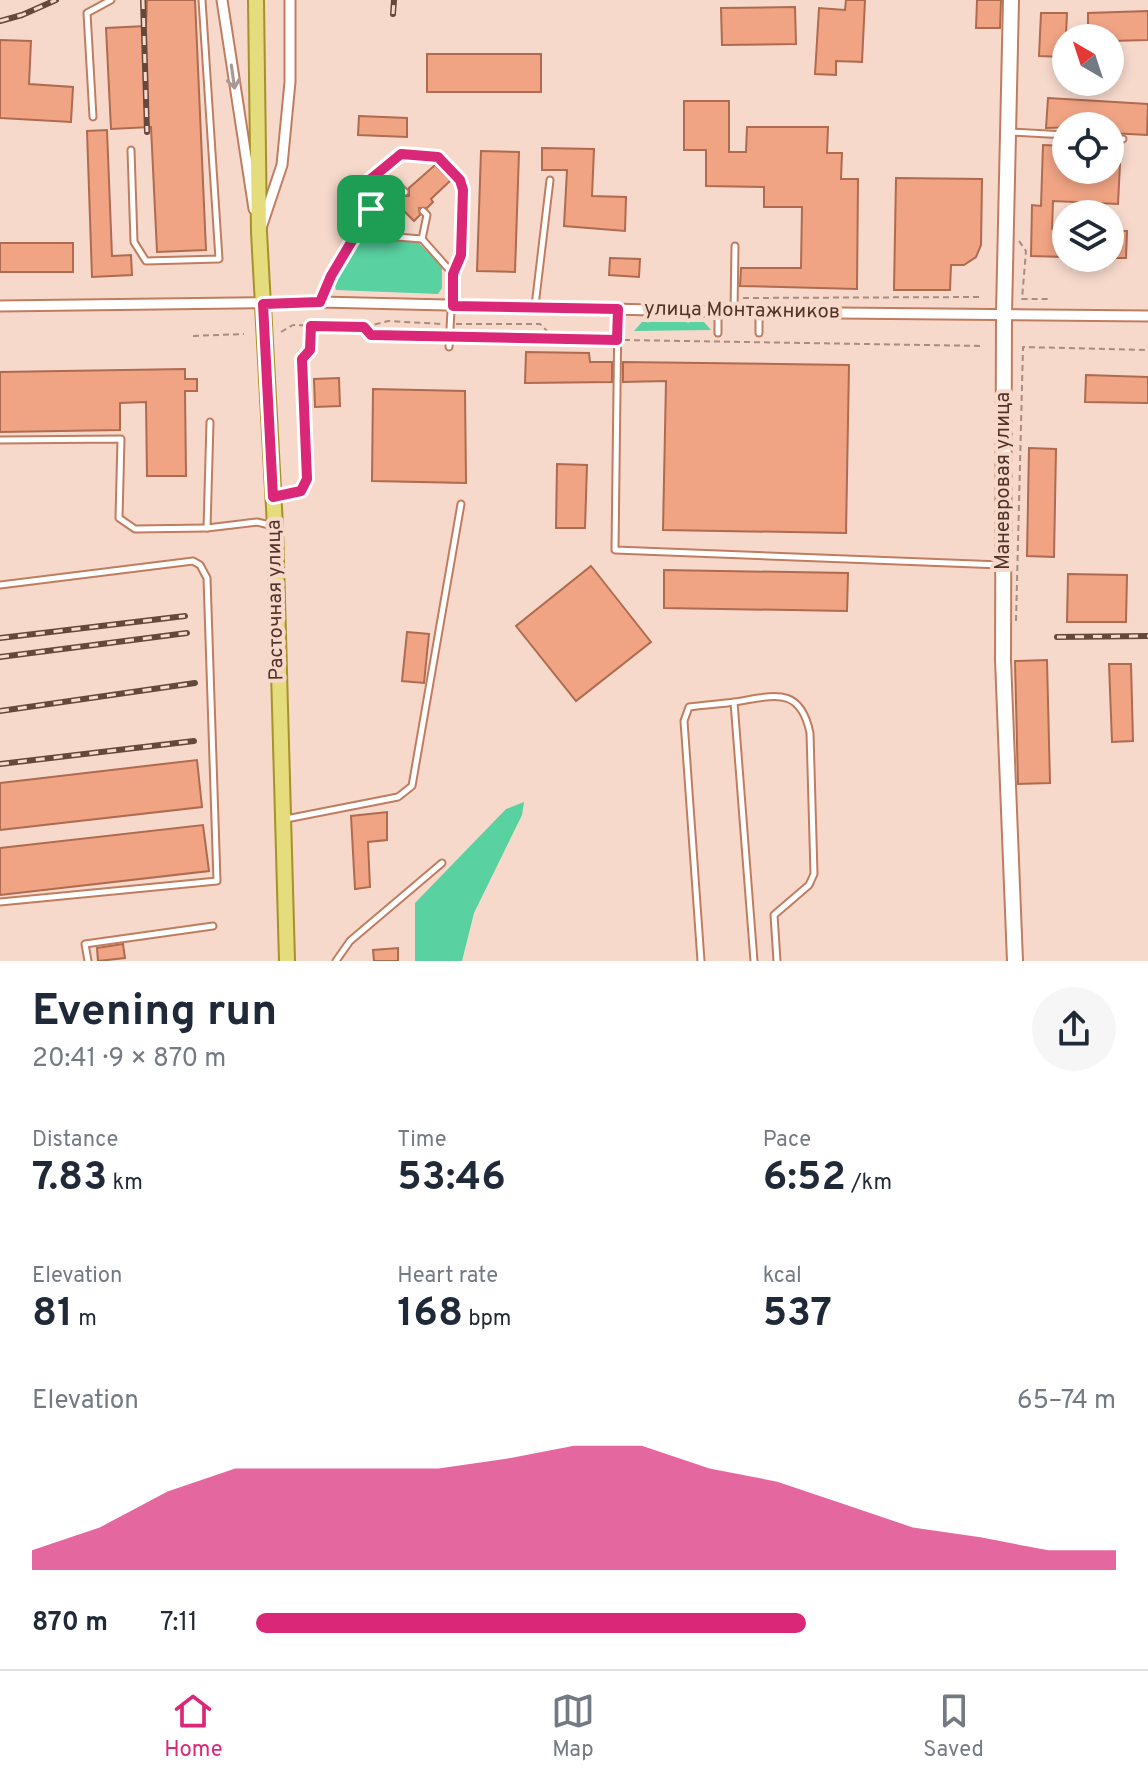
<!DOCTYPE html>
<html lang="en">
<head>
<meta charset="utf-8">
<style>
  :root { --surface:#fff; --page:#f6f6f7; --text:#1f2937; --muted:#747a83; --line:#e0e1e3; --accent:#db2777 }
  body { margin:0; font-family:Overpass,sans-serif; background:var(--page); color:var(--text); height:100vh; display:flex; flex-direction:column; font-size:30px; white-space:nowrap }
  * { box-sizing:border-box; margin:0 }
  p { font-size:26px; color:var(--muted) }
  .icon { flex:none; width:44px; height:44px; fill:none; stroke:currentColor; stroke-width:2; stroke-linecap:round; stroke-linejoin:round }
  .map { position:relative; height:961px; overflow:hidden }
  .details { display:flex; flex-direction:column; background:var(--surface); flex:1 }
  .details>* { flex:none }
  .needle { width:52px; rotate:321deg }
  .buttons { position:absolute; left:1052px; top:24px; display:grid; gap:16px }
  .buttons a { display:grid; place-items:center; width:72px; height:72px; border-radius:50%; background:var(--surface); box-shadow:0 4px 12px #0003; font-size:40px }
  .pin { position:absolute; display:grid; place-items:center; width:68px; height:68px; color:#fff; margin:-34px; border-radius:16px; box-shadow:0 4px 12px #0006 }
  .round { display:grid; place-items:center; flex:none; width:84px; height:84px; border-radius:42px; background:var(--page) }
  .head { display:flex; align-items:center; justify-content:space-between; height:136px; padding:0 32px }
  h1 { font-size:44px; font-weight:700; line-height:60px }
  .figures { display:grid; grid-template-columns:repeat(3,1fr); gap:12px; height:136px; padding:8px 32px }
  .figures div { display:grid; align-content:center }
  .figures b { font-size:40px; font-weight:700 }
  .figures small { font-size:22px; font-weight:400 }
  .figures p { font-size:22px }
  .chart { height:224px; padding:16px 32px }
  .chart p { display:flex; justify-content:space-between }
  .chart svg { width:100%; height:144px; margin-top:8px; fill:var(--accent); opacity:.7 }
  ul { padding:0 32px; list-style:none; font-size:26px }
  li { display:grid; grid-template-columns:128px 96px 1fr; align-items:center; height:60px }
  li i { height:20px; border-radius:10px; background:var(--accent) }
  .tabs { display:flex; justify-content:space-around; align-items:center; height:112px; border-top:2px solid var(--line); background:var(--surface); font-size:22px; color:var(--muted) }
  .tabs a { display:grid; justify-items:center; gap:4px }
  .tabs .active { color:var(--accent) }
  .map>svg:first-child { display:block }
  .green { fill:#59d1a0 }
  .building { fill:#f0a484; stroke:#ae6b4f; stroke-width:2 }
  .lines { fill:none; stroke-linecap:round; stroke-linejoin:round }
  .lane-casing { stroke:#c07c5f; stroke-width:9 }
  .street-casing { stroke:#c07c5f; stroke-width:13 }
  .secondary-casing { stroke:#c07c5f; stroke-width:18 }
  .primary-casing { stroke:#a69227; stroke-width:18 }
  .path { stroke:#a98c7f; stroke-width:2; stroke-dasharray:6 4; stroke-linecap:butt }
  .lane { stroke:#fff; stroke-width:5 }
  .street { stroke:#fff; stroke-width:9 }
  .secondary { stroke:#fff; stroke-width:14 }
  .primary { stroke:#e5dc7d; stroke-width:14 }
  .rail-casing { stroke:#65483b; stroke-width:6 }
  .rail { stroke:#f7d9cc; stroke-width:3; stroke-dasharray:9; stroke-linecap:butt }
  .oneway { stroke:#a89a93 }
  .route-casing { stroke:#fff; stroke-width:16 }
  .route { stroke:#db2777; stroke-width:10 }
  .labels { text-anchor:middle; dominant-baseline:central; stroke-width:8; stroke-linejoin:round; paint-order:stroke }
  .street-label { font-size:20px; fill:#513427; stroke:#f7d9cc }
</style>
</head>
<body>
<div class="map">
<svg width="1148" height="961" viewBox="0 0 1148 961">
  <rect width="100%" height="100%" fill="#f7d9cc"/>
  <g class="green">
    <path d="M 369,238 L 416,240 L 442,267 L 442,288 L 438,294 L 336,290 L 334,281 C 342,266 352,245 369,238 Z"/>
    <path d="M 642,322 L 704,322 L 711,330 L 634,331 Z"/>
    <path d="M 524,802 L 522,815 L 474,913 L 462,961 L 415,961 L 415,903 L 506,809 Z"/>
  </g>
  <g class="building">
    <path d="M 147,0 L 195,0 L 206,250 L 157,252 L 151,127 L 111,129 L 106,28 L 146,26 Z"/>
    <path d="M 846,0 L 865,0 L 862,62 L 836,61 L 836,75 L 815,74 L 819,8 L 845,10 Z"/>
    <path d="M 977,0 L 1001,0 L 1000,28 L 976,28 Z"/>
    <path d="M 795,7 L 796,44 L 722,45 L 721,8 Z"/>
    <path d="M 1148,11 L 1148,40 L 1110,41 L 1110,38 L 1088,38 L 1088,13 Z"/>
    <path d="M 1041,13 L 1067,13 L 1065,57 L 1039,56 Z"/>
    <path d="M 0,40 L 31,41 L 29,84 L 73,87 L 71,122 L 0,118 Z"/>
    <rect x="427" y="54" width="114" height="38"/>
    <path d="M 1048,98 L 1148,104 L 1147,135 L 1110,133 L 1110,126 L 1046,128 Z"/>
    <path d="M 684,101 L 729,101 L 729,152 L 746,152 L 747,127 L 828,127 L 827,153 L 842,153 L 841,179 L 858,179 L 857,289 L 740,286 L 741,268 L 801,268 L 802,207 L 764,207 L 764,187 L 706,186 L 706,150 L 684,150 Z"/>
    <path d="M 359,116 L 407,118 L 407,137 L 358,135 Z"/>
    <path d="M 107,130 L 112,256 L 131,255 L 132,275 L 92,277 L 87,131 Z"/>
    <path d="M 1110,144 L 1121,144 L 1118,204 L 1053,201 L 1052,229 L 1066,230 L 1066,257 L 1031,256 L 1032,205 L 1041,206 L 1043,145 L 1066,146 L 1066,170 L 1110,170 Z"/>
    <path d="M 542,148 L 594,149 L 592,196 L 626,197 L 625,231 L 564,226 L 567,170 L 542,170 Z"/>
    <path d="M 481,151 L 519,152 L 515,272 L 477,271 Z"/>
    <path d="M 435,165 L 451,180 L 431,199 L 433,202 L 427,208 L 419,208 L 420,215 L 414,221 L 395,202 L 401,196 L 409,196 L 409,188 Z"/>
    <path d="M 896,178 L 982,179 L 981,245 L 976,257 L 964,265 L 951,265 L 950,290 L 894,290 Z"/>
    <path d="M 1110,231 L 1127,231 L 1126,258 L 1110,258 Z"/>
    <rect x="0" y="243" width="73" height="29"/>
    <path d="M 610,258 L 640,259 L 639,277 L 609,275 Z"/>
    <path d="M 526,352 L 589,353 L 590,362 L 612,362 L 612,382 L 525,383 Z"/>
    <path d="M 623,362 L 849,365 L 846,533 L 663,530 L 666,381 L 623,382 Z"/>
    <path d="M 185,369 L 185,379 L 197,379 L 197,391 L 185,391 L 186,476 L 147,476 L 146,402 L 120,403 L 120,430 L 0,432 L 0,372 Z"/>
    <path d="M 1086,375 L 1148,377 L 1148,403 L 1085,402 Z"/>
    <path d="M 339,378 L 340,406 L 315,407 L 314,379 Z"/>
    <path d="M 373,389 L 465,391 L 466,483 L 372,481 Z"/>
    <path d="M 1029,448 L 1056,449 L 1054,557 L 1027,556 Z"/>
    <path d="M 557,464 L 587,465 L 585,528 L 556,528 Z"/>
    <path d="M 591,566 L 651,642 L 576,701 L 516,626 Z"/>
    <path d="M 664,570 L 848,573 L 847,611 L 664,608 Z"/>
    <path d="M 1068,574 L 1127,575 L 1126,622 L 1067,622 Z"/>
    <path d="M 407,632 L 429,634 L 424,683 L 402,681 Z"/>
    <path d="M 1047,660 L 1050,783 L 1018,784 L 1015,661 Z"/>
    <path d="M 1109,664 L 1131,664 L 1133,741 L 1112,742 Z"/>
    <path d="M 197,760 L 202,807 L 0,830 L 0,783 Z"/>
    <path d="M 387,812 L 387,840 L 368,842 L 370,887 L 355,889 L 351,816 Z"/>
    <path d="M 203,825 L 209,871 L 0,895 L 0,848 Z"/>
    <path d="M 123,944 L 125,958 L 98,961 L 97,948 Z"/>
    <path d="M 398,948 L 398,961 L 374,961 L 373,950 Z"/>
  </g>
  <g class="lines">
    <defs>
      <g id="lane">
        <path d="M 93,117 L 87,13 L 111,0"/>
        <path d="M 1011,132 L 1066,135"/>
        <path d="M 1110,138 L 1123,139"/>
        <path d="M 131,150 L 134,242 L 146,261 L 219,259 L 202,0"/>
        <path d="M 371,209 L 367,182 L 401,154 L 438,157 L 460,180 L 463,190 L 461,255 L 453,274"/>
        <path d="M 423,211 L 427,215 L 422,239 L 453,274 L 449,347"/>
        <path d="M 358,234 L 422,239"/>
        <path d="M 320,301 L 331,276 L 371,209 L 397,185 L 405,192"/>
        <path d="M 535,306 L 550,180"/>
        <path d="M 618,310 L 615,550 L 1001,565"/>
        <path d="M 734,311 L 735,246"/>
        <path d="M 718,313 L 718,333"/>
        <path d="M 759,313 L 759,333"/>
        <path d="M 210,422 L 207,528 L 257,522 L 274,526"/>
        <path d="M 0,440 L 121,439 L 119,518 L 135,529 L 207,528"/>
        <path d="M 274,497 L 301,491 L 307,479 L 302,359 L 310,350"/>
        <path d="M 0,585 L 193,561 L 200,565 L 207,578 L 217,881 L 0,902"/>
        <path d="M 734,702 L 754,961"/>
        <path d="M 286,819 L 398,797 L 412,786 L 461,504"/>
        <path d="M 88,961 L 85,944 L 213,926"/>
        <path d="M 336,961 L 350,941 L 442,863"/>
        <path d="M 701,961 L 684,721 L 689,707 C 704,705 720,704 735,702 C 773,696 800,685 810,733 L 814,874 L 809,885 L 774,915 L 777,961"/>
      </g>
      <g id="street">
        <path d="M 222,0 L 254,209"/>
        <path d="M 262,225 L 282,165 L 290,82 L 290,0"/>
        <path d="M 0,306 L 320,302 L 734,312 L 1148,316"/>
      </g>
      <path id="secondary" d="M 1011,0 L 1004,313 L 1003,660 L 1015,961"/>
      <path id="primary" d="M 256,0 L 259,232 L 275,526 L 287,961"/>
    </defs>
    <use href="#lane" class="lane-casing"/>
    <use href="#street" class="street-casing"/>
    <use href="#secondary" class="secondary-casing"/>
    <use href="#primary" class="primary-casing"/>
    <g class="path">
      <path d="M 1019,241 L 1026,251 L 1022,299 L 1051,299"/>
      <path d="M 743,298 L 981,297"/>
      <path d="M 456,324 L 540,324 L 547,331 L 548,339"/>
      <path d="M 365,327 L 388,321 L 442,324"/>
      <path d="M 281,332 L 293,325 L 340,326 L 345,328 L 364,327 L 371,335 L 441,338"/>
      <path d="M 193,336 L 244,334"/>
      <path d="M 456,339 L 609,340"/>
      <path d="M 624,340 L 983,346"/>
      <path d="M 310,341 L 311,327"/>
      <path d="M 1016,621 L 1023,347 L 1148,350"/>
    </g>
    <use href="#lane" class="lane"/>
    <use href="#street" class="street"/>
    <use href="#secondary" class="secondary"/>
    <use href="#primary" class="primary"/>
    <defs>
      <g id="rail">
        <path d="M 143,0 L 147,132"/>
        <path d="M 393,14 L 394,0"/>
        <path d="M 0,21 L 22,15 L 56,0"/>
        <path d="M 1057,637 L 1148,636"/>
        <path d="M 0,638 L 185,616"/>
        <path d="M 0,657 L 187,633"/>
        <path d="M 0,711 L 195,683"/>
        <path d="M 0,764 L 194,741"/>
      </g>
    </defs>
    <use href="#rail" class="rail-casing"/>
    <use href="#rail" class="rail"/>
  </g>
  <defs><path id="oneway-shaft" d="M-6 0H5M1.5-3L5.5 0L1.5 3" fill="none" stroke-width="1.6" stroke-linecap="round" stroke-linejoin="round" transform="scale(2)"/></defs>
  <use class="oneway" href="#oneway-shaft" transform="translate(233 77) rotate(82)"/>
  <g class="lines">
    <defs>
      <path id="route" d="M 401,154 L 438,157 L 460,180 L 463,190 L 461,255 L 453,274 L 453,306 L 618,309 L 617,340 L 371,335 L 364,327 L 311,326 L 310,350 L 302,359 L 307,479 L 301,491 L 273,497 L 263,304 L 320,302 L 331,276 L 371,209 L 367,182 Z"/>
    </defs>
    <use href="#route" class="route-casing"/>
    <use href="#route" class="route"/>
  </g>
  <g class="labels">
    <g class="street-label">
      <text transform="translate(742 311) rotate(1)">улица Монтажников</text>
      <text transform="translate(1004 481) rotate(-90)">Маневровая улица</text>
      <text transform="translate(276 600) rotate(-91)">Расточная улица</text>
    </g>
  </g>
</svg>
<div class="buttons">
<a><svg class="needle" viewBox="-14 -14 28 28"><path d="M0-13l5 13h-10z" fill="#e53935"/><path d="M0 13l5-13h-10z" fill="#747a83"/></svg></a>
<a><svg class="icon" aria-label="locate" viewBox="0 0 24 24"><circle cx="12" cy="12" r="6"/><path d="M12 2v4M12 18v4M2 12h4M18 12h4"/></svg></a>
<a><svg class="icon" aria-label="layers" viewBox="0 0 24 24"><path d="M12 4l9 5-9 5-9-5zM3 14l9 5 9-5"/></svg></a>
</div>
<div class="pin" style="left:371px;top:209px;background:#1e9e55"><svg class="icon" aria-label="arrive" viewBox="0 0 24 24"><path d="M6 21V4h12l-3 4 3 4H6"/></svg></div>
</div>
<section class="details">
<div class="head"><div><h1>Evening run</h1><p>20:41 · 9 × 870 m</p></div><a class="round"><svg class="icon" aria-label="share" viewBox="0 0 24 24"><path d="M12 15V3M7 8l5-5 5 5M5 13v7h14v-7"/></svg></a></div>
<div class="figures">
<div><p>Distance</p><b>7.83<small> km</small></b></div>
<div><p>Time</p><b>53:46</b></div>
<div><p>Pace</p><b>6:52<small> /km</small></b></div>
</div>
<div class="figures">
<div><p>Elevation</p><b>81<small> m</small></b></div>
<div><p>Heart rate</p><b>168<small> bpm</small></b></div>
<div><p>kcal</p><b>537</b></div>
</div>
<div class="chart"><p><span>Elevation</span>65–74 m</p>
<svg viewBox="0 0 160 44" preserveAspectRatio="none"><path d="M0 44V38L10 31L20 20L30 13L40 13L50 13L60 13L70 10L80 6L90 6L100 13L110 17L120 24L130 31L140 34L150 38L160 38V44z"/></svg>
</div>
<ul>
<li><b>870 m</b>7:11<i style="width:64%"></i></li>
</ul>
</section>
<nav class="tabs">
<a class="active"><svg class="icon" aria-label="home" viewBox="0 0 24 24"><path d="M3 11l9-7 9 7M6 9v11h12V9"/></svg>Home</a>
<a><svg class="icon" aria-label="map" viewBox="0 0 24 24"><path d="M3 6l6-2 6 2 6-2v14l-6 2-6-2-6 2zM9 4v14M15 6v14"/></svg>Map</a>
<a><svg class="icon" aria-label="saved" viewBox="0 0 24 24"><path d="M7 4h10v16l-5-4-5 4z"/></svg>Saved</a>
</nav>
</body>
</html>
